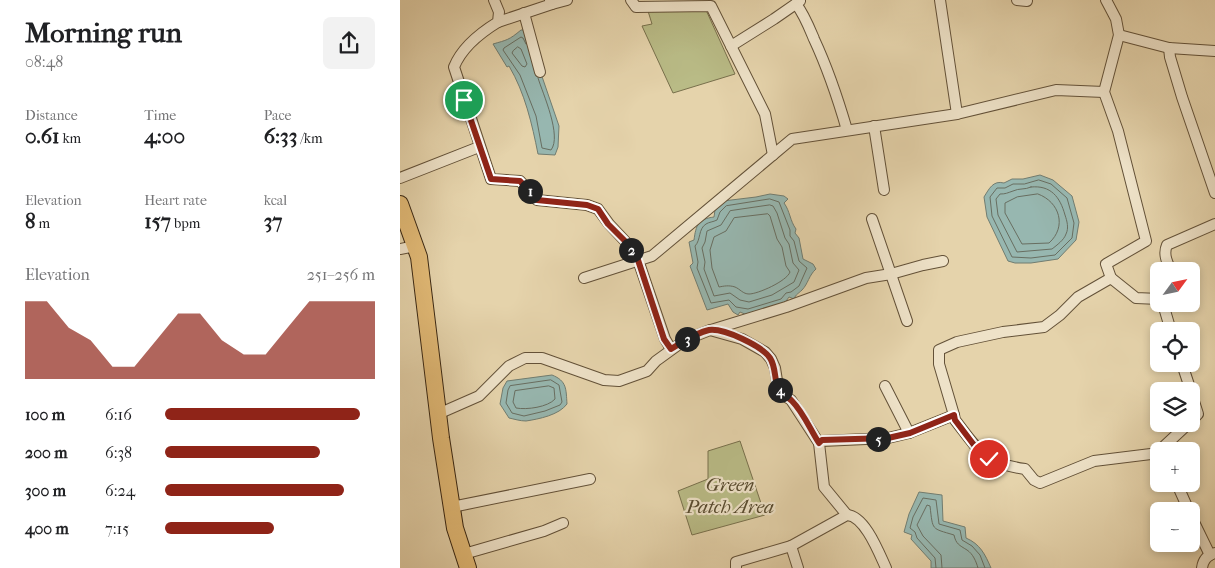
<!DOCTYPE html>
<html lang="en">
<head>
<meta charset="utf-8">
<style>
  :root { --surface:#fff; --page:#f2f2f2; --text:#202124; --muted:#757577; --accent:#8f2418 }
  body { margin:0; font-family:"IM FELL French Canon",serif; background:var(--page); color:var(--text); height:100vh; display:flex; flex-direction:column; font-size:19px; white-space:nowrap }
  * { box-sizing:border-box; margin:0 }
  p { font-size:16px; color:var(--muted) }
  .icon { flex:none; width:28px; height:28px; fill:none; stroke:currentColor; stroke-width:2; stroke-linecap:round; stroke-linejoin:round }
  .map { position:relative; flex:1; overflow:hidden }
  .drawer { display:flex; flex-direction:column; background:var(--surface); width:400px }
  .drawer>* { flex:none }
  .needle { width:32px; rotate:57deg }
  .tools { position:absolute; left:750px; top:262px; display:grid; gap:10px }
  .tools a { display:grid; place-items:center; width:50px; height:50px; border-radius:8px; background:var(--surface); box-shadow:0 2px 8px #0003; font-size:25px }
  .pin { position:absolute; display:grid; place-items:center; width:42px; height:42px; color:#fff; margin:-21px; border:2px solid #fff; border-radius:50%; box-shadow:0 1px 5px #0007 }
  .km { position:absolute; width:25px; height:25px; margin:-12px; border-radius:50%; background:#222; color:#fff; font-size:14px; line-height:25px; text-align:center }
  .round { display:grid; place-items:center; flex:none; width:52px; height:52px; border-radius:8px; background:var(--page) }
  .overview { display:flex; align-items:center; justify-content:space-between; height:85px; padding:0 25px }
  h1 { font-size:28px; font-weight:700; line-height:38px }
  .stats { display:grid; grid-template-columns:repeat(3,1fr); gap:8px; height:85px; padding:5px 25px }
  .stats div { display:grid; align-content:center }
  .stats b { font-size:21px; font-weight:700 }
  .stats small { font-size:14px; font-weight:400 }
  .stats p { font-size:14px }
  .chart { height:140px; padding:10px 25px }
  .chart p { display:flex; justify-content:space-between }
  .chart svg { width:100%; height:90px; margin-top:5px; fill:var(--accent); opacity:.7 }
  ul { padding:0 25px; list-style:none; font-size:16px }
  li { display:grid; grid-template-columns:80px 60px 1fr; align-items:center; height:38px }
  li i { height:12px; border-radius:6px; background:var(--accent) }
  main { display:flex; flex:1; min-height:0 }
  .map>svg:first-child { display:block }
  .park { fill:#b9bb86; stroke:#78704c }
  .water { fill:#97b7b0; stroke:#717d71 }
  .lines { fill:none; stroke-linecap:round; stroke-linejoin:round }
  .shore { stroke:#686e61; stroke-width:1 }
  .street-casing { stroke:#635138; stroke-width:12 }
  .primary-casing { stroke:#382612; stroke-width:18 }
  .street { stroke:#eee2c8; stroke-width:10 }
  .primary { stroke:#e2ba76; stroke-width:16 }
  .route-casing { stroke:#fff; stroke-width:10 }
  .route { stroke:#8f2418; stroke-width:6 }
  .labels { text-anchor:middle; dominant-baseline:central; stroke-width:4.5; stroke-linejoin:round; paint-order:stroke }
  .park-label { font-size:19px; font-style:italic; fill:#584b2f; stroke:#eee2c8 }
</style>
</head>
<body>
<main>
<section class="drawer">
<div class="overview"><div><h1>Morning run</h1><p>08:48</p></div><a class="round"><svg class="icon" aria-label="share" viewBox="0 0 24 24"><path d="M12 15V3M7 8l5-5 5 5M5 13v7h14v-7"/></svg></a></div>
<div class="stats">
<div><p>Distance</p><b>0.61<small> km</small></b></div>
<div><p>Time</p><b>4:00</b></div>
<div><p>Pace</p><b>6:33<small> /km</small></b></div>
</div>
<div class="stats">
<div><p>Elevation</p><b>8<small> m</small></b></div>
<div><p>Heart rate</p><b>157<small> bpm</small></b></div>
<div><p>kcal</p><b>37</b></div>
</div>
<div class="chart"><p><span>Elevation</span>251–256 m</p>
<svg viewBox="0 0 160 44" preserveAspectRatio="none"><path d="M0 44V6L10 6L20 19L30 25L40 38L50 38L60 25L70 12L80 12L90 25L100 32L110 32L120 19L130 6L140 6L150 6L160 6V44z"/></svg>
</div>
<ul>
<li><b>100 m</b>6:16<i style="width:93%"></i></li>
<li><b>200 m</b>6:38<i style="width:74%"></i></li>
<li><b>300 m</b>6:24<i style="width:85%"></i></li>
<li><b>400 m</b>7:15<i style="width:52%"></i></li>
</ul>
</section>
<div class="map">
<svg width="815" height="568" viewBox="0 0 815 568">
  <rect width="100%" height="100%" fill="#e5d3ab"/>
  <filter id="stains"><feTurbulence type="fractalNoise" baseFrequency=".004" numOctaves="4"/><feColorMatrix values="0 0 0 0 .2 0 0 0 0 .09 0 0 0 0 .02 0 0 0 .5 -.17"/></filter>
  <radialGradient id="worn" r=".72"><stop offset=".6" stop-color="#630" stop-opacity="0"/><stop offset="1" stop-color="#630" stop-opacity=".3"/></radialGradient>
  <g class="park">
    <path d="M 306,10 L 335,74 L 273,93 L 242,26 L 252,24 L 248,11 Z"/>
    <path d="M 340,441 L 365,515 L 292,535 L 278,491 L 308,479 L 308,451 Z"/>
  </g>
  <g class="water">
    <path d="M 121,30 L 126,30 L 159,126 L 158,147 L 155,155 L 138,154 C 132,124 125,93 109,66 L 107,67 L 93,44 C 107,40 109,40 121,30 Z"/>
    <path d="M 640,175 L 653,180 L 672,196 L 679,222 L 676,240 L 658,259 L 631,263 L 615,263 L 608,261 L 587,217 L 584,197 C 589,189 593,180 604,183 L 612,179 L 623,179 Z"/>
    <path d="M 370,194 L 384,196 L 388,199 L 384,203 C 390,211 390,221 396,229 L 395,233 L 399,238 L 403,259 L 413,264 L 416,269 C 409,275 408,284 402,290 C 398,294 396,294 394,299 L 389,297 L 384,304 L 347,315 L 340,312 L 338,315 L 333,312 L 328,304 L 307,310 L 290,266 L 293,263 L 289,242 L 294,240 C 296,225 298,219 314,217 L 315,210 L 323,201 L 356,197 Z"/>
    <path d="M 152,375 C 167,381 166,389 167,404 C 159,415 139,419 126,421 C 120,421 114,419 109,418 L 100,404 L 103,388 L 107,381 Z"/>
    <path d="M 519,492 L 542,495 L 543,521 L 565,527 L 566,538 C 580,544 585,554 591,568 L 531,568 L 531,561 L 511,539 L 512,535 L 504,532 L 509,514 Z"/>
  </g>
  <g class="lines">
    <g class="shore">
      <path d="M 126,44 L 123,38 L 121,37 L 104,48 L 103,50 L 120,75 L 136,116 L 142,148 L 151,150 C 162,136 143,94 138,78"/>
      <path d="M 118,47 L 121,49 L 127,64 L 125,67 L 122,66 L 112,53 L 113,51 Z"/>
      <path d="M 639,180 L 651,184 L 667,198 L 674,223 L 672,238 L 655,255 L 631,258 L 612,257 L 592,216 L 590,197 L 597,188 L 605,188 L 613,184 L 624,184 Z"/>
      <path d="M 631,187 C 651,185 660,197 665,215 C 667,221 669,228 666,234 C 664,240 657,245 652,249 L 617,252 L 598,215 L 596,199 L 600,194 C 606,194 607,193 613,191 C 619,188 625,190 631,187 Z"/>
      <path d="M 638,194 C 660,202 667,227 649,243 L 622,244 L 605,213 L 605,203 L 617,197 Z"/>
      <path d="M 370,199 L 379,202 L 390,230 L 390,236 L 394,241 L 399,261 L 407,268 L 399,286 L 391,292 L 386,293 L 381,299 L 348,309 L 336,307 L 329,300 L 311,303 L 297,268 L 298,262 L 295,246 C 301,240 298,229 306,224 C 309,222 313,222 317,220 L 320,212 L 326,206 Z"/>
      <path d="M 370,205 L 373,206 L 377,213 L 385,238 L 389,244 L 393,263 L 399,270 L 394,282 L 372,295 L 349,302 L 340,300 L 330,293 L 314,296 L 304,269 L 305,262 L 302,248 L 305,242 L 307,231 L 321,225 L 330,211 Z"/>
      <path d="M 368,214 L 370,216 L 377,239 L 382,247 L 386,266 L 390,272 C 387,281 358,294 349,294 C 343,294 340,289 335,287 C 329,285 324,286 319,287 L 312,268 L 310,250 L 314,237 L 326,231 L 334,218 Z"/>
      <path d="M 151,380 L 159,385 L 162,402 L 160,405 L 145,411 L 124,416 L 112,413 L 106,403 L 108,390 L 110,386 Z"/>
      <path d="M 149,386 L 154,388 L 155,399 C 148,407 127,410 116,408 L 113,402 L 115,391 Z"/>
      <path d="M 536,568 L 535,558 L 517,538 L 515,532 L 510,528 L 513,517 L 523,498 L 536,500 L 539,524 L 560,530 L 562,540 L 572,546 L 580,555 L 585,568"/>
      <path d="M 542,568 L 541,555 L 523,536 L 517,525 L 527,505 L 530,506 C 533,531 531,528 554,535 C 556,544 559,545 567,550 C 573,554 576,561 578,568"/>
    </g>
    <defs>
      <g id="street">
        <path d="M 94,0 L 99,12 L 98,22 C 80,33 62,47 54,67 L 91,179 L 120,181 L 137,200 L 187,205 L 198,209 L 209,224 L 225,241 L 238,260 L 265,339 L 271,349"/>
        <path d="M 150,0 L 152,4 L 167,0"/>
        <path d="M 231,0 L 236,7 L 311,6 L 365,114 L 373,155"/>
        <path d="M 540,0 L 557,114"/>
        <path d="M 617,0 L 627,1"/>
        <path d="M 706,0 L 716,19 L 719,35 L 704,92 L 718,131 L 746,241 L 706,264 L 711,278"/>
        <path d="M 396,4 C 404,14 409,27 414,39 C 428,69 438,99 447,130"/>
        <path d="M 124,13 L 140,72"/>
        <path d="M 98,22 L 152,4"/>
        <path d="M 719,35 L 769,48 L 815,51"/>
        <path d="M 331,46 L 374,19 L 400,1"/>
        <path d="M 769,48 L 770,57 L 782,97 L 815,193"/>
        <path d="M 474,126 L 484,190"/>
        <path d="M 0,178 L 79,147"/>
        <path d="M 472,219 L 507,321"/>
        <path d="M 0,249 L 15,246"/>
        <path d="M 771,271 C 767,262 763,254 767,245 L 815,224"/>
        <path d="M 184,278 L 252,256 L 392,139 L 557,114 L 656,90 L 704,92"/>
        <path d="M 763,304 L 771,331"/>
        <path d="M 311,330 L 386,307 L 466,278 L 491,274 L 523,265 L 543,261"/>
        <path d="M 782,364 L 791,391"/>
        <path d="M 485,386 L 509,433"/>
        <path d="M 791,392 L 798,414 L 791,421"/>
        <path d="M 38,414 L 79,396 L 109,366 L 125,358 L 142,358 L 204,380 L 219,381 L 247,371 L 256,361 L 285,340 L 310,330 L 342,339 L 365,352 L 371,359 L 375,368 L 378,387 L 383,395 L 391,400 L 419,443 L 422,441 L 488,438 L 509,433 L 554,415 L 555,420 C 579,451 583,463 625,469 L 634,480 L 640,483 L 694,461 L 759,453"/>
        <path d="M 554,415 L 539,364 L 539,350 L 557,342 L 603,332 L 644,327 L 660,315 L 678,297 L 711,278 L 736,298 L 759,299"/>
        <path d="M 419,443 L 424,487 L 447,515"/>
        <path d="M 759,451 L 788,424"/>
        <path d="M 777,484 L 789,511"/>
        <path d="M 52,507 L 190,479"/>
        <path d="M 791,516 L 810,555"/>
        <path d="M 391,546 L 398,568"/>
        <path d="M 64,554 L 144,531 L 163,523"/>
        <path d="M 336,568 L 336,562 L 391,546 L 447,515 C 465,516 479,553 486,568"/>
        <path d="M 802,568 C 803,560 807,555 815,553"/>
      </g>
      <path id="primary" d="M 0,204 L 19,257 L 41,438 L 55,528 L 68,568"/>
    </defs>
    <use href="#street" class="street-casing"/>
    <use href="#primary" class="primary-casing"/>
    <use href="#street" class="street"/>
    <use href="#primary" class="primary"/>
  </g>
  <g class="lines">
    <defs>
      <path id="route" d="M 64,100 L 91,179 L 120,181 L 137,200 L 187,205 L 198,209 L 208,224 L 225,241 L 238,260 L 264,339 L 271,349 C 283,342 295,333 309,330 C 324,328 362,346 370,358 C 376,367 374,378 378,388 C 381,394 387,396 392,401 C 403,412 410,429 419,443 L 422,440 L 488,438 L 510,433 L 554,415 L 555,420 L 577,449 L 589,459"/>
    </defs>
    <use href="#route" class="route-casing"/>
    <use href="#route" class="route"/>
  </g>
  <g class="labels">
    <g class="park-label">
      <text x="330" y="485">Green<tspan x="330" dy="22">Patch Area</tspan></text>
    </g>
  </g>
  <rect width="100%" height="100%" filter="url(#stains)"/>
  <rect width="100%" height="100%" fill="url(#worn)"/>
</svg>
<div class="tools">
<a><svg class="needle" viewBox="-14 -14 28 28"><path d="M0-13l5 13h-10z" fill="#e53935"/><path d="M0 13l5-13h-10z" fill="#757577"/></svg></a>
<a><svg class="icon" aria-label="locate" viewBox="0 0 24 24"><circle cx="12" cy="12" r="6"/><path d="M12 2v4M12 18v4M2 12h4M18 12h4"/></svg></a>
<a><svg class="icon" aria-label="layers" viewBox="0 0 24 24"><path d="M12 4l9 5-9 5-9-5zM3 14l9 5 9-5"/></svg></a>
<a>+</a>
<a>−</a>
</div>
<div class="pin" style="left:64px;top:100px;background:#1e9e55"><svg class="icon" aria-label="arrive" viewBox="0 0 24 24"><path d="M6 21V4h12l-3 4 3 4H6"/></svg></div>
<div class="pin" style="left:589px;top:459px;background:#d93025"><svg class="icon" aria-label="check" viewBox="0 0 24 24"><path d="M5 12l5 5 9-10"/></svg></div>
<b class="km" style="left:130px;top:191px">1</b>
<b class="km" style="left:231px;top:250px">2</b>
<b class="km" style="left:287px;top:339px">3</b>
<b class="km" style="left:380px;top:390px">4</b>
<b class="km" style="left:478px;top:439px">5</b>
</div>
</main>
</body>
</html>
